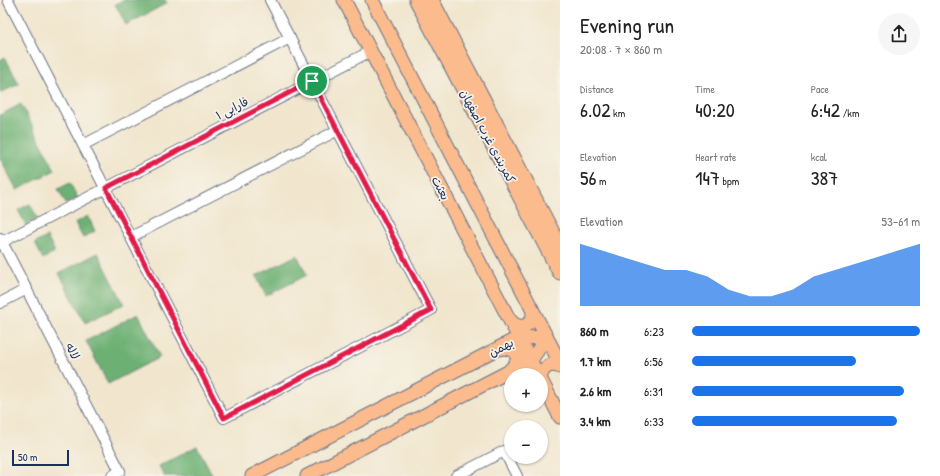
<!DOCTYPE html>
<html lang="en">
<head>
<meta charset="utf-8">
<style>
  :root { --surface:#fff; --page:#f6f6f6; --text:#222; --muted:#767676; --accent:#1a73e8 }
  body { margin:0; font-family:"Patrick Hand","Playpen Sans Arabic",sans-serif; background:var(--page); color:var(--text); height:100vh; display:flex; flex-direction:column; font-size:15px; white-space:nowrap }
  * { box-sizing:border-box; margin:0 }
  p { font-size:13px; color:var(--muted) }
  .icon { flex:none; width:22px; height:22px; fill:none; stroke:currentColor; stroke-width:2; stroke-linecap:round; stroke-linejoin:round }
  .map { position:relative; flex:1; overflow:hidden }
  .details { display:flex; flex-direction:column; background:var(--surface); width:380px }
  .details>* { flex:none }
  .controls { position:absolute; left:504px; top:368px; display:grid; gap:8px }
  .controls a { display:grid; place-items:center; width:44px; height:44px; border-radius:50%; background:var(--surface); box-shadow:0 1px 3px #0004; font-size:20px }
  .scale { position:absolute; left:12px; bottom:10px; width:57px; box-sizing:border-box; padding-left:4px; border:2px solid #1b2f5e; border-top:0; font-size:11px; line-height:14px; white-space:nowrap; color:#1b2f5e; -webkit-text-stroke:3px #f7f3e8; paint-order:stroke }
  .pin { position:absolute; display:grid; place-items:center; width:34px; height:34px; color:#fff; margin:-17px; border:2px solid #fff; border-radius:50%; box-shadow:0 1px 4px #0007 }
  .round { display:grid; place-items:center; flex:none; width:42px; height:42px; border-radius:21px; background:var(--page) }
  .summary { display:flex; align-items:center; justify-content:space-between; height:68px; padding:0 20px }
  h1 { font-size:22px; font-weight:600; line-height:30px }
  .metrics { display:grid; grid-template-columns:repeat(3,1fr); gap:6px; height:68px; padding:4px 20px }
  .metrics div { display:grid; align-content:center }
  .metrics b { font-size:20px; font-weight:600 }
  .metrics small { font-size:11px; font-weight:400 }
  .metrics p { font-size:11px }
  .chart { height:112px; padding:8px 20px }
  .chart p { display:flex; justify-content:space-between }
  .chart svg { width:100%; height:72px; margin-top:4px; fill:var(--accent); opacity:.7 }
  ul { padding:0 20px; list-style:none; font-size:13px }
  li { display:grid; grid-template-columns:64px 48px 1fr; align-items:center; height:30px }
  li i { height:10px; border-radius:5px; background:var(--accent) }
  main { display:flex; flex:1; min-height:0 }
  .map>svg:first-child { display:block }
  .forest { fill:#6db073; stroke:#447068 }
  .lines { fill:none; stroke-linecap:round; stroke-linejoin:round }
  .minor-casing { stroke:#666f85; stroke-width:12 }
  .major-casing { stroke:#666f85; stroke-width:15 }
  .highway-casing { stroke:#666f85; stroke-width:17 }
  .minor { stroke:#fff; stroke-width:10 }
  .major { stroke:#fbbb8d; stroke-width:13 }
  .highway { stroke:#fbbb8d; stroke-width:15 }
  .route-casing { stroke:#fff; stroke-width:8 }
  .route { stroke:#e11d48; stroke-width:5 }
  .labels { text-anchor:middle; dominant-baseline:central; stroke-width:3.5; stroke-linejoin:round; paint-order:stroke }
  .street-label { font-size:12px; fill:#1b2f5e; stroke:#f7f3e8 }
</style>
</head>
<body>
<main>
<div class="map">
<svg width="560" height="476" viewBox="0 0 560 476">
  <rect width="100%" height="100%" fill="#f7f3e8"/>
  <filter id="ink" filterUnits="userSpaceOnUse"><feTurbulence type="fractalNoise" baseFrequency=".025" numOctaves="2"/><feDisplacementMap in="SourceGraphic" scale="8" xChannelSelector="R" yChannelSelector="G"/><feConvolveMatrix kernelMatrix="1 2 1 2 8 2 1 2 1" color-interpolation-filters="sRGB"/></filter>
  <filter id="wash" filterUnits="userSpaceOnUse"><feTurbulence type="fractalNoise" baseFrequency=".012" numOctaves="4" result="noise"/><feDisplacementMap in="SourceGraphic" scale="16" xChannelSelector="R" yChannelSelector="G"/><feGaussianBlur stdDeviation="0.9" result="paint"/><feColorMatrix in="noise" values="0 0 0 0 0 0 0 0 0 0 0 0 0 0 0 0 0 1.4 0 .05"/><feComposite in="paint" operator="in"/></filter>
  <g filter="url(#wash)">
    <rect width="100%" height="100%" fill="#f1e6cd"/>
    <g class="forest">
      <path d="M 124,0 L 165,0 L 167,3 L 126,25 L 115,4 Z"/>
      <path d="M 5,57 L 19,84 L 0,93 L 0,60 Z"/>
      <path d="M 21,104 L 55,170 L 17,190 L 0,158 L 0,115 Z"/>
      <path d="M 70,183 L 78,198 L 66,204 L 58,189 Z"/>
      <path d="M 30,204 L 38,219 L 26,225 L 18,210 Z"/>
      <path d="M 88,216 L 95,231 L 83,238 L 75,223 Z"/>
      <path d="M 47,237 L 55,252 L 43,259 L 35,243 Z"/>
      <path d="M 98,253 L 124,304 L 85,323 L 59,273 Z"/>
      <path d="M 297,255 L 307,275 L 266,296 L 256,276 Z"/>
      <path d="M 138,314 L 160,357 L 108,384 L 86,341 Z"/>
      <path d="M 197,446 L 213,476 L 164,476 L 159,466 Z"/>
    </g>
  </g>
  <g filter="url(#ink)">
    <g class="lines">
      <defs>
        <g id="minor">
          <path d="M 8,0 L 224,418 L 431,310 L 270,0"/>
          <path d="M 83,145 L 290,38"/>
          <path d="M 131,237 L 338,130"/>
          <path d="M 0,238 L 120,471 L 112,476"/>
          <path d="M 0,243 L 371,51"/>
          <path d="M 0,303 L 27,289"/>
          <path d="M 456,476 L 504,451 L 517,476"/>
        </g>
        <g id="major">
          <path d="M 344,0 L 538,375"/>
          <path d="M 372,0 L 560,363"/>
          <path d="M 510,320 C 520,333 537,324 532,309"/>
          <path d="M 498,349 C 507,347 519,349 517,362 L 510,370"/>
          <path d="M 541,375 C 544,366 551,363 560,367"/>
          <path d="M 541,380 L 560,417"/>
          <path d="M 252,476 L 514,340 L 519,338 L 547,337"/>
          <path d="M 307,476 L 531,360 L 547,337"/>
        </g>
        <g id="highway">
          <path d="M 417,0 L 560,272"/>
          <path d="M 431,0 L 560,248"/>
        </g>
      </defs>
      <use href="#minor" class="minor-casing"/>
      <use href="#major" class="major-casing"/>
      <use href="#highway" class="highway-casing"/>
      <use href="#minor" class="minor"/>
      <use href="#major" class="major"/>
      <use href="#highway" class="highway"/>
    </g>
  </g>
  <g class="lines" filter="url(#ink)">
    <defs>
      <path id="route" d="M 312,81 L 431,310 L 224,418 L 106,188 Z"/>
    </defs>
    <use href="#route" class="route-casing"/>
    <use href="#route" class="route"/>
  </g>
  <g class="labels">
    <g class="street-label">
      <text transform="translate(232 108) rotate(-27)">فارابی ۱</text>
      <text transform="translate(488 136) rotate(62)">کمربندی غرب اصفهان</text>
      <text transform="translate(441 188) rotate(63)">بعثت</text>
      <text transform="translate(501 347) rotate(-27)">بهمن</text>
      <text transform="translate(73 351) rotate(63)">لاله</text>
    </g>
  </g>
</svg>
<div class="controls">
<a>+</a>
<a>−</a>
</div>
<div class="scale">50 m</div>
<div class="pin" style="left:312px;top:81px;background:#1e9e55"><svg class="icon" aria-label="arrive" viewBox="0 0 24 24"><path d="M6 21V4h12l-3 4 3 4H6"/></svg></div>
</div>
<section class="details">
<div class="summary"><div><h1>Evening run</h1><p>20:08 · 7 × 860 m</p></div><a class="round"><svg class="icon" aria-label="share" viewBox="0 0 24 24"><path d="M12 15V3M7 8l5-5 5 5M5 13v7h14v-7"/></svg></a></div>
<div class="metrics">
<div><p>Distance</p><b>6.02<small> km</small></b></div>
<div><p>Time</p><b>40:20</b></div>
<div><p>Pace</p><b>6:42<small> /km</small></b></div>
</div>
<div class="metrics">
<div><p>Elevation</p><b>56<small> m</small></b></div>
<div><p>Heart rate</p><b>147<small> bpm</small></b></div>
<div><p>kcal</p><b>387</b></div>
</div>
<div class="chart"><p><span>Elevation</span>53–61 m</p>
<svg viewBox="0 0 160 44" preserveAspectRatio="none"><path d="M0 44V6L10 10L20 14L30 18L40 22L50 22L60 26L70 34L80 38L90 38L100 34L110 26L120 22L130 18L140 14L150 10L160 6V44z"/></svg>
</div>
<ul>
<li><b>860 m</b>6:23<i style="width:100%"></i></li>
<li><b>1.7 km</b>6:56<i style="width:72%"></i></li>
<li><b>2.6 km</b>6:31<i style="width:93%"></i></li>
<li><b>3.4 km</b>6:33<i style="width:90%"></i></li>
</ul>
</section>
</main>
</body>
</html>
